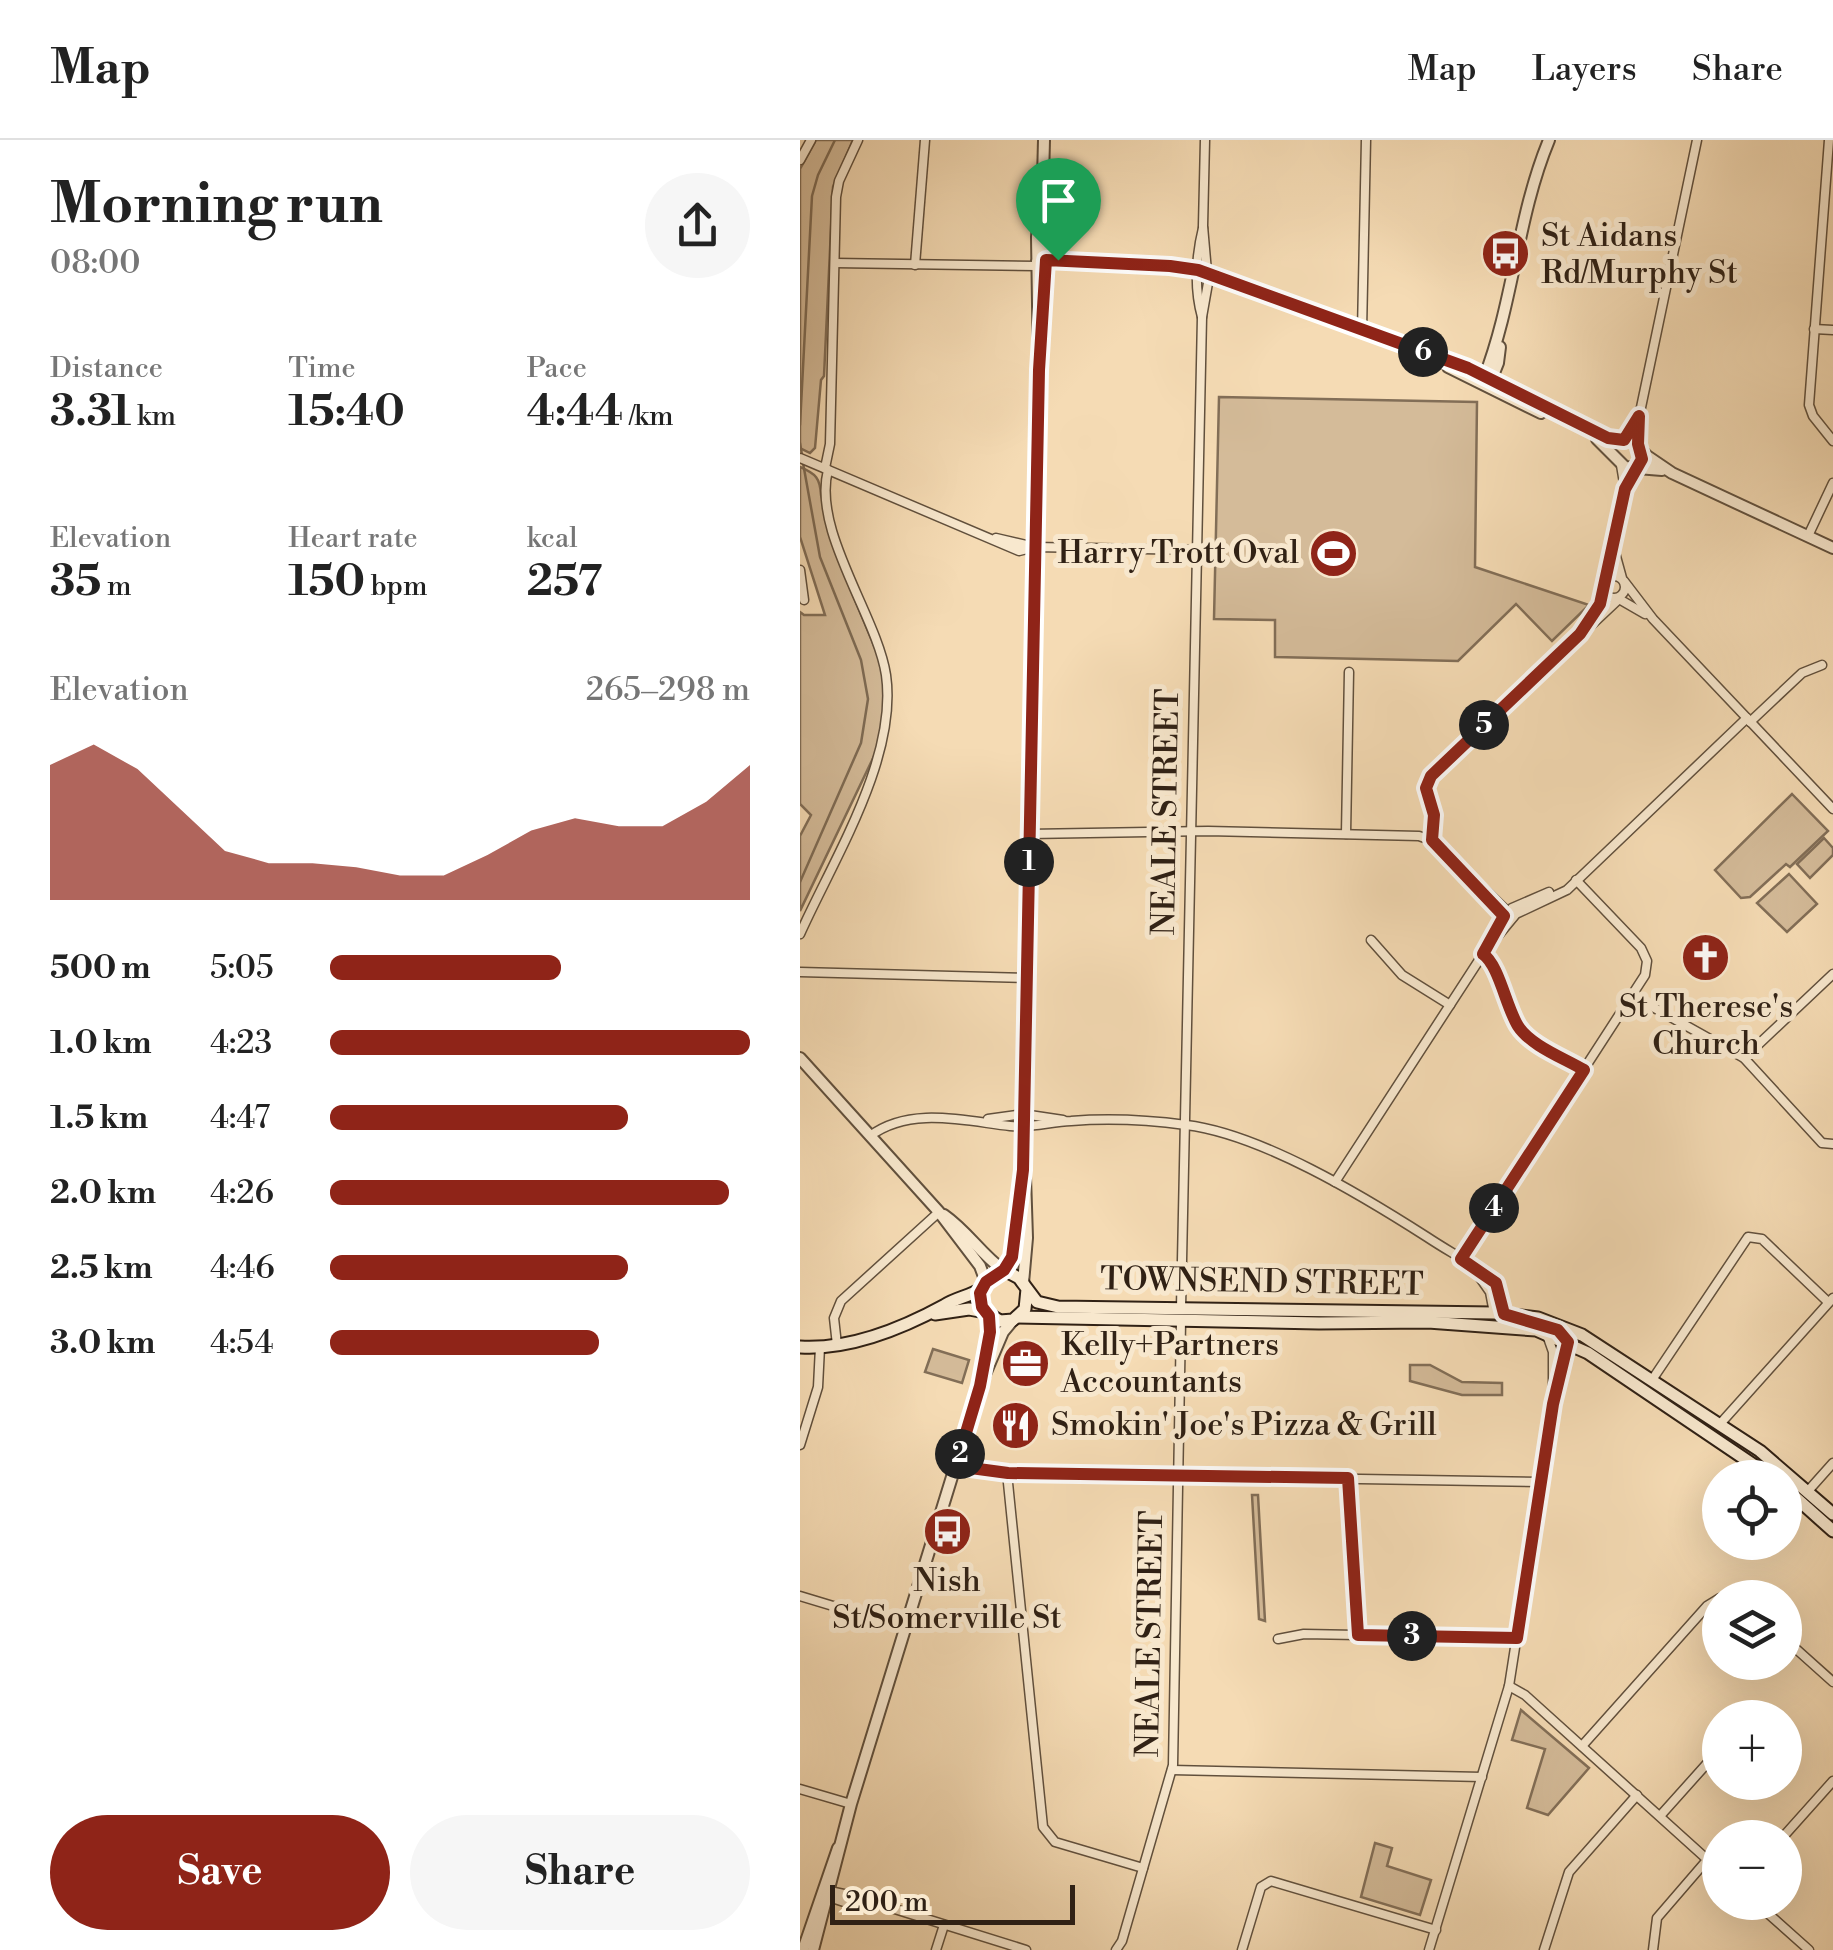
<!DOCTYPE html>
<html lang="en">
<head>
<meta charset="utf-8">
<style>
  :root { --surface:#fff; --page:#f6f6f6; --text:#222; --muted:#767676; --line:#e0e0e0; --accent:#8f2418 }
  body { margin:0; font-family:"Libre Bodoni",serif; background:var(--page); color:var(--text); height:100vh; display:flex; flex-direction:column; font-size:38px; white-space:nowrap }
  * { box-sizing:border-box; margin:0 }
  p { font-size:32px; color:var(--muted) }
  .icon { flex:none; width:55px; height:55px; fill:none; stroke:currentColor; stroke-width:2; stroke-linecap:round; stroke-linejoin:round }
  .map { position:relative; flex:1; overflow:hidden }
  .side { display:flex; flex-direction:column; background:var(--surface); width:800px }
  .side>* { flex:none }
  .tools { position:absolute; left:902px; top:1320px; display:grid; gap:20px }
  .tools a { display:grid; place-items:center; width:100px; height:100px; border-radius:50%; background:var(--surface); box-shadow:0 10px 40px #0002; font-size:50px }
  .scale { position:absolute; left:30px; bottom:25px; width:245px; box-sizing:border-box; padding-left:10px; border:5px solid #302115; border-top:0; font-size:28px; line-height:35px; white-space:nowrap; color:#302115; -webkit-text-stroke:8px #f8e8ce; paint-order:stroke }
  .pin { position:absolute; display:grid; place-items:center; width:85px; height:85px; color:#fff; margin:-102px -42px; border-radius:50% 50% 50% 0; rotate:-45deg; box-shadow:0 0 10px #0007 }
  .pin .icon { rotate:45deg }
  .km { position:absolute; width:50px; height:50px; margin:-25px; border-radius:50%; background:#222; color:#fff; font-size:28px; line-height:50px; text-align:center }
  .round { display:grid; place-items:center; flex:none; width:105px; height:105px; border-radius:52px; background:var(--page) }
  .overview { display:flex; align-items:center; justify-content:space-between; height:170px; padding:0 50px }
  h1 { font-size:55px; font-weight:700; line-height:75px }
  .metrics { display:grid; grid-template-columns:repeat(3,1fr); gap:15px; height:170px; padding:10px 50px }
  .metrics div { display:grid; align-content:center }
  .metrics b { font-size:42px; font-weight:700 }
  .metrics small { font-size:28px; font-weight:400 }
  .metrics p { font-size:28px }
  .chart { height:280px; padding:20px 50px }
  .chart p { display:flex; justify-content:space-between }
  .chart svg { width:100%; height:180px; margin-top:10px; fill:var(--accent); opacity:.7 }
  .button { display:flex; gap:20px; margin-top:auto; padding:20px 50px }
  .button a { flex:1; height:115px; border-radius:60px; background:var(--accent); color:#fff; font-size:40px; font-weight:700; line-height:115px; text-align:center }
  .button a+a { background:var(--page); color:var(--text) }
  ul { padding:0 50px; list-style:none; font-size:32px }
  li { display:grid; grid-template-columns:160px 120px 1fr; align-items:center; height:75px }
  li i { height:25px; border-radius:12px; background:var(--accent) }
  header { display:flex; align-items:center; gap:60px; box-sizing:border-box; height:140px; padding:0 50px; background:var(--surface); border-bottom:2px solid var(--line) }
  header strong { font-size:48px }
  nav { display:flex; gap:55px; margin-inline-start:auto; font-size:35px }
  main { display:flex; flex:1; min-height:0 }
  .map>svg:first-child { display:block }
  .green { fill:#d4bb99; stroke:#826e57; stroke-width:2.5 }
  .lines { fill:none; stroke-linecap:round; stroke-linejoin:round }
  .stream { stroke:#7e6b54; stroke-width:2.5 }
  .minor-casing { stroke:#61503d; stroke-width:11 }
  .tertiary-casing { stroke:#61503d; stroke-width:14 }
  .secondary-casing { stroke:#302115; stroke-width:15 }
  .minor { stroke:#f8e8ce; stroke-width:8 }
  .tertiary { stroke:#f8e8ce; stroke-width:10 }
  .secondary { stroke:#f8e8ce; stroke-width:11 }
  .route-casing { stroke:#fff; stroke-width:20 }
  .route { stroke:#8f2418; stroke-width:12 }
  .labels { text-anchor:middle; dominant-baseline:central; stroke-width:10; stroke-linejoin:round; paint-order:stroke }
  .poi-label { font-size:32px; fill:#302115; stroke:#f8e8ce; text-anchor:start }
  .street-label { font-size:32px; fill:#302115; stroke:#f8e8ce }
</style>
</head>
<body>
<header>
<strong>Map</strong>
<nav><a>Map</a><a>Layers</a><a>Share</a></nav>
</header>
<main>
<section class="side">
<div class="overview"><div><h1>Morning run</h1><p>08:00</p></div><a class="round"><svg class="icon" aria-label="share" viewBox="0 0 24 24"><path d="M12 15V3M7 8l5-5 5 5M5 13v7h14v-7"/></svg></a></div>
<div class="metrics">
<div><p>Distance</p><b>3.31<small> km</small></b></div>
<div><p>Time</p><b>15:40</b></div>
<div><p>Pace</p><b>4:44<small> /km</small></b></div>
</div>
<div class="metrics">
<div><p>Elevation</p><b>35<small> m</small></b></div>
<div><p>Heart rate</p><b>150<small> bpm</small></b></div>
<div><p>kcal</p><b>257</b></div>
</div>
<div class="chart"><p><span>Elevation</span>265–298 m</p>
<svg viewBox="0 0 160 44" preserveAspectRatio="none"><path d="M0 44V11L10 6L20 12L30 22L40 32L50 35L60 35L70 36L80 38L90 38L100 33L110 27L120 24L130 26L140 26L150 20L160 11V44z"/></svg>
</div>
<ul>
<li><b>500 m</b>5:05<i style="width:55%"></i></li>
<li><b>1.0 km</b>4:23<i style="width:100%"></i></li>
<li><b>1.5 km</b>4:47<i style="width:71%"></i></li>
<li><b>2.0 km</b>4:26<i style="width:95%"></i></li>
<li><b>2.5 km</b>4:46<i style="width:71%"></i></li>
<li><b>3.0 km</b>4:54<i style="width:64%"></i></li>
</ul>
<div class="button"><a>Save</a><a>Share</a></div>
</section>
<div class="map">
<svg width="1033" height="1810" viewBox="0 0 1033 1810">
  <rect width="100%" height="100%" fill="#f5dbb4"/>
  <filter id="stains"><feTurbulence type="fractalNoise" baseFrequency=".002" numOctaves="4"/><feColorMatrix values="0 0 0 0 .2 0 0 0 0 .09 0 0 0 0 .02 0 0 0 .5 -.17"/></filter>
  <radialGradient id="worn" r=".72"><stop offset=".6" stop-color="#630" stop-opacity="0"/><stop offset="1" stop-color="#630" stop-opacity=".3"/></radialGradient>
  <g class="green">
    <path d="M 16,0 L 53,0 L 33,47 L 24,236 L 21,240 L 15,308 L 10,313 L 0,308 L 0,29 Z"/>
    <path d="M 419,257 L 677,262 L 675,427 L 789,465 L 752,501 L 716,464 L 658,521 L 475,517 L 475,480 L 414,479 Z"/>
    <path d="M 0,327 C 16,334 20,338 21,355 L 46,438 L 82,525 L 86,574 L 76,612 L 0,771 L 0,696 L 11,675 L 0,664 L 0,472 L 4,475 L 25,475 L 0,397 Z"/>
    <path d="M 992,654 L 1028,691 L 990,727 L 986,724 L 950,757 L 941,758 L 915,730 Z"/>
    <path d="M 1024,698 L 1033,708 L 1033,715 L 1010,738 L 997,724 Z"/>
    <path d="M 989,734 L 1017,764 L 987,792 L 957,763 Z"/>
    <path d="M 133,1209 L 169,1220 L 162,1243 L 125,1232 Z"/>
    <path d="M 610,1225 L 630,1225 L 662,1242 L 702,1243 L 702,1255 L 662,1255 L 610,1241 Z"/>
    <path d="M 452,1355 L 458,1355 L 465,1481 L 459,1479 Z"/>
    <path d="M 721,1570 L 789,1628 L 748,1675 L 727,1668 L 745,1609 L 712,1600 Z"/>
    <path d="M 575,1703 L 592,1708 L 587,1726 L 631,1740 L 620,1775 L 561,1757 Z"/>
  </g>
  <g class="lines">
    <g class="stream">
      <path d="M 0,285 L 12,56 L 18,35 L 35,0"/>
      <path d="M 0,303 L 2,315"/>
      <path d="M 0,742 L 61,603 L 68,559 L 61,520 L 20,417 L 3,323"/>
    </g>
    <defs>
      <g id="minor">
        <path d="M 1029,0 L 1009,265 L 1013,276 L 1033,301"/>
        <path d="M 0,20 L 11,0"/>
        <path d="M 35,123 L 237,126"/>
        <path d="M 115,125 L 125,0"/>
        <path d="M 402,177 C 394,149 396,116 403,88"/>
        <path d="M 1014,189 L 1033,190"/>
        <path d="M 562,191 L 566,0"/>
        <path d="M 838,303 L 839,277 L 897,0"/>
        <path d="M 0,318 L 219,411 L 235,407 L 396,410"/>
        <path d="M 25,328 L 30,304 L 36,57 L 39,41 L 58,0"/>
        <path d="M 1008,396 L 1033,343"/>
        <path d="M 196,398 L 235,407"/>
        <path d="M 814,409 L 822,438"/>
        <path d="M 0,430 L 4,460"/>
        <circle cx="814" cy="447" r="11"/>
        <path d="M 824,441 L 853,479 L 1033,669"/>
        <path d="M 803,443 L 825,349 L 821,325"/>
        <path d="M 819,459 L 845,474"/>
        <path d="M 785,486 L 798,469 L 803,454"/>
        <path d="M 950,582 L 1002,533 L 1022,525"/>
        <path d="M 229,694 L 408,691 L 619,696 L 636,702 L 713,777"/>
        <path d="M 546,694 L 549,532"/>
        <path d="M 633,700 L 634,675 L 626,648 L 631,636 L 819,459"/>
        <path d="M 684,753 L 708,780"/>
        <path d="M 0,794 C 33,720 98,618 86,535 C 77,476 12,391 28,330"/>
        <path d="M 571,800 L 602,835 L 650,865"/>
        <path d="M 685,810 L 712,768 L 749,752"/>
        <path d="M 683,814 C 699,825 706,867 718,886 C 731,906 764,918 784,931"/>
        <path d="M 0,832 L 226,838"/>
        <path d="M 833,856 L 944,918 L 1022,1003 L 1033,1004"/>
        <path d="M 944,918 L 1033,834"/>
        <path d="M 188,979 L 223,974 L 263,980"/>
        <path d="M 70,996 C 110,966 165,981 210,986 C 232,988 250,982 271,981 C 308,978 349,980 386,985 C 461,994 563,1056 627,1097 C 648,1111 671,1123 691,1138 L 700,1152 L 704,1174"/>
        <path d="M 535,1042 L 683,814 L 716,774 L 767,750 L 947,578"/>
        <path d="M 661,1119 L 845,835 L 847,821 L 841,808 L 776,740"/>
        <path d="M 676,1132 L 690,1152 L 694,1173"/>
        <path d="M 381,1168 L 402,177 L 408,143 L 403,86 L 405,0"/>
        <path d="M 747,1195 L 753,1212 L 753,1255"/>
        <path d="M 37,1205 L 34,1178 L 41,1161 L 139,1072"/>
        <path d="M 852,1240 L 948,1097 L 962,1099 L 1028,1162"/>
        <path d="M 920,1284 L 1033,1158"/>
        <path d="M 0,1305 L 18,1247 L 20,1207"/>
        <path d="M 156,1326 L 207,1333 L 741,1342"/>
        <path d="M 207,1333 L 243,1687 L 255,1702 L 343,1728"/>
        <path d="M 548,1338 L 558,1495"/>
        <path d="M 1008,1351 L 1033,1323"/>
        <path d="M 0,1456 L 106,1488"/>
        <path d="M 478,1499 L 504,1494 L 717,1498"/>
        <path d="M 985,1499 L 1033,1542"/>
        <path d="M 709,1546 L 725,1555 L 920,1731"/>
        <path d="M 782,1606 L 907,1466 L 920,1458"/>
        <path d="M 372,1630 L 682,1637"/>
        <path d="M 0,1649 L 51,1664"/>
        <path d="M 860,1676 L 920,1609"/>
        <path d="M 982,1698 L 1033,1641"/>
        <path d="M 25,1750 L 53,1756 L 226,1810"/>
        <path d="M 26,1756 L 53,1765 L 70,1765"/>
        <path d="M 955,1762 L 1009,1810"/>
        <path d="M 136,1810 L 144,1785"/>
        <path d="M 316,1810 L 322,1801 L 373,1625 L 381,1181"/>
        <path d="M 442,1810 L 461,1747 L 471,1741 L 636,1790"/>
        <path d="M 629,1810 L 709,1546 L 753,1264 L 768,1202"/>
        <path d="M 744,1810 L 769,1732 L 837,1655"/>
        <path d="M 853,1810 L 857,1778 L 907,1720"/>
      </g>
      <g id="tertiary">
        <path d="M 243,39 L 244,0"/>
        <path d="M 237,122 C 261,115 383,125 408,134 L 671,229 L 800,295 L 832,300 L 847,316 L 872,333 L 1033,408"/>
        <path d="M 242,194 L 245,76"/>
        <path d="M 648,227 L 741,273"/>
        <path d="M 684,238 C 714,161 717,77 749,0"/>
        <path d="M 690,243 L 698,223 L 700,207"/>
        <path d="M 797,299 L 825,327 L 862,330"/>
        <path d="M 0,918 L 139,1072 L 180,1126 L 186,1142"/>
        <path d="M 144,1075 C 167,1091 181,1114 203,1130"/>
        <path d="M 204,1130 L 216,1105 L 220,1055"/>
        <path d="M 223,1143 L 227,1098 L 223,974 L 239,230 L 237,97 L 243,35"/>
        <path d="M 181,1240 L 190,1192 L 189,1175"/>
        <path d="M 3,1810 L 38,1708"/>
        <path d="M 13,1810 L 51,1664 L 180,1246 L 203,1192 L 213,1180"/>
      </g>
      <g id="secondary">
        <path d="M 227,1149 L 225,1169 L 213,1180 L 200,1181 L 185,1172 C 176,1152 183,1137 204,1130 L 219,1138 L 237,1162 L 258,1167 L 694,1173 L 738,1178 L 782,1195 L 960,1311 L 1033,1374"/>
        <path d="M 135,1174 L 169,1169 L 185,1172"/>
        <path d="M 217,1177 L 519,1183 L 628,1182 L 736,1190 L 788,1213 L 973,1338"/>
        <path d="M 0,1207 C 49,1210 103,1188 145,1165 C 156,1158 170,1156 181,1149"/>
        <path d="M 985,1348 L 1033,1391"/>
      </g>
    </defs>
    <use href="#minor" class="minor-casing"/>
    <use href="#tertiary" class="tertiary-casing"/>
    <use href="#secondary" class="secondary-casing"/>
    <use href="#minor" class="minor"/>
    <use href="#tertiary" class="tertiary"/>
    <use href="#secondary" class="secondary"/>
  </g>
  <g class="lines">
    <defs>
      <path id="route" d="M 246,120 L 370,126 L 398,130 L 668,228 L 808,298 L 824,300 L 839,276 L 838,304 L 842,319 L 825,349 L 800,464 L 780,494 L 631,636 L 626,648 L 634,675 L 632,700 L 704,776 L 683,814 C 699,825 706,867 718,886 C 731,906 764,918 784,930 L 661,1119 L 696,1143 L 704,1174 L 758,1190 L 768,1202 L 753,1264 L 717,1498 L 558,1495 L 548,1338 L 208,1333 L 156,1326 L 180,1246 L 190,1192 L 189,1176 L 182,1167 L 180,1153 L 186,1142 L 204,1130 L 212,1117 L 223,1030 L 239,230 Z"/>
    </defs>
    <use href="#route" class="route-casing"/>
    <use href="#route" class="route"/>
  </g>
  <defs>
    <symbol id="bus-disc" viewBox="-11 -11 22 22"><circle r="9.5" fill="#8f2418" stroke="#f8e8ce"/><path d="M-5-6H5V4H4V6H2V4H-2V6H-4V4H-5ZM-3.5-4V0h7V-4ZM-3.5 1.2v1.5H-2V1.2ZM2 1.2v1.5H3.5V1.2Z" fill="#fff"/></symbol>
    <symbol id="stadium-disc" viewBox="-11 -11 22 22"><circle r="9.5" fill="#8f2418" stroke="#f8e8ce"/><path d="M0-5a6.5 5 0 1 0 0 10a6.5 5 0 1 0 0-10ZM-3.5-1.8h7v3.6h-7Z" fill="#fff"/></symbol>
    <symbol id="church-disc" viewBox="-11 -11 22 22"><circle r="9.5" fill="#8f2418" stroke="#f8e8ce"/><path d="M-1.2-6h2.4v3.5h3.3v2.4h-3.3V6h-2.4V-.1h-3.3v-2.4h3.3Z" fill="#fff"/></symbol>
    <symbol id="office-disc" viewBox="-11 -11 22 22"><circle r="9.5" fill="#8f2418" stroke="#f8e8ce"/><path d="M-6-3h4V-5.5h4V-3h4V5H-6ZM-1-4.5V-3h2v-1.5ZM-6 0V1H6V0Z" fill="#fff"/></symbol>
    <symbol id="restaurant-disc" viewBox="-11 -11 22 22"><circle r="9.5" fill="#8f2418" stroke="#f8e8ce"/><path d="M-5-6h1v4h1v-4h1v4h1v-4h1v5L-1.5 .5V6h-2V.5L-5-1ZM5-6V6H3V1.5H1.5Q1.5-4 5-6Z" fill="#fff"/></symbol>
  </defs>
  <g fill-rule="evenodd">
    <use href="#bus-disc" x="678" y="86" width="55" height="55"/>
    <use href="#stadium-disc" x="506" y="386" width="55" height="55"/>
    <use href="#church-disc" x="878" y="790" width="55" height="55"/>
    <use href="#office-disc" x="198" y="1196" width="55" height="55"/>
    <use href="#restaurant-disc" x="188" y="1258" width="55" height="55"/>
    <use href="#bus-disc" x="120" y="1364" width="55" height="55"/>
  </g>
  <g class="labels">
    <g class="poi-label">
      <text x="741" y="96">St Aidans<tspan x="741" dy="37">Rd/Murphy St</tspan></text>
      <text x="499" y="413" text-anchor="end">Harry Trott Oval</text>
      <text x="906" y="867" text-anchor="middle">St Therese's<tspan x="906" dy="37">Church</tspan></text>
      <text x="261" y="1205">Kelly+Partners<tspan x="261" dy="37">Accountants</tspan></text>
      <text x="251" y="1285">Smokin' Joe's Pizza &amp; Grill</text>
      <text x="147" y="1441" text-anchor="middle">Nish<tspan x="147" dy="37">St/Somerville St</tspan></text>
    </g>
    <g class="street-label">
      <text transform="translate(366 672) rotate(-89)">NEALE STREET</text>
      <text transform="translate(462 1142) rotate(1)">TOWNSEND STREET</text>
      <text transform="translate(350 1494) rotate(-89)">NEALE STREET</text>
    </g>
  </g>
  <rect width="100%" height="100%" filter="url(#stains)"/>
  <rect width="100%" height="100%" fill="url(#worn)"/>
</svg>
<div class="tools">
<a><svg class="icon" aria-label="locate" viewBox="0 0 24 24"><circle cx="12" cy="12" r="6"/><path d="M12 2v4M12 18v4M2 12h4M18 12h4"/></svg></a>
<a><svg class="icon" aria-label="layers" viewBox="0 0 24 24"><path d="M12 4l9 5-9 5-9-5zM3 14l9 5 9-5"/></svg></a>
<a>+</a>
<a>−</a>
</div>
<div class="scale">200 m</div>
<div class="pin" style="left:258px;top:120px;background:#1e9e55"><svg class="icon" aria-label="arrive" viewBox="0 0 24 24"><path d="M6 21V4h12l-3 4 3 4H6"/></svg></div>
<b class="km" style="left:229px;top:722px">1</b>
<b class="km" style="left:160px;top:1314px">2</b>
<b class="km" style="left:612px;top:1496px">3</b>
<b class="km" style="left:694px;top:1068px">4</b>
<b class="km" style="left:684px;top:585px">5</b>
<b class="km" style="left:623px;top:212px">6</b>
</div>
</main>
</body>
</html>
